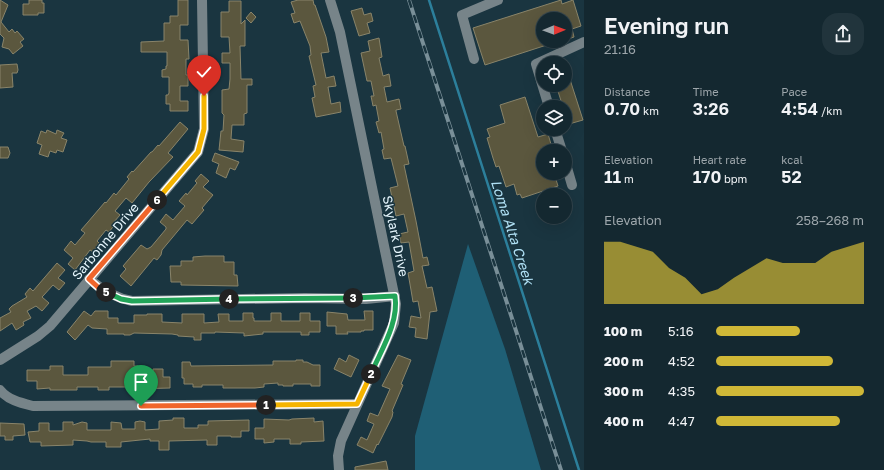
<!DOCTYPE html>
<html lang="en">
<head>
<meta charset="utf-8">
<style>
  :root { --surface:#142830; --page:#21343c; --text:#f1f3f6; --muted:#9da6ab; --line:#33444c; --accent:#d0b837 }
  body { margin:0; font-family:"Golos Text",sans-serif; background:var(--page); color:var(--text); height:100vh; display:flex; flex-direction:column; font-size:15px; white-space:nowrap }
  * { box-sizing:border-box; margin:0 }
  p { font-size:13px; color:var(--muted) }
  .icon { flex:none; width:22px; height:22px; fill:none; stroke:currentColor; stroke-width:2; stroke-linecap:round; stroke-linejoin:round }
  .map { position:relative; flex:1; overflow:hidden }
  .sheet { display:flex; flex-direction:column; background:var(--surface); width:300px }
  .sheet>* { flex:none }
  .needle { width:26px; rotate:89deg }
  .fabs { position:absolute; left:536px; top:12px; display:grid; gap:8px }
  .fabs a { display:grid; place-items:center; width:36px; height:36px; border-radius:50%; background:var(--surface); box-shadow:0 4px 16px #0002,0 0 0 1px var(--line); font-size:20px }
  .pin { position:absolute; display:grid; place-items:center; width:34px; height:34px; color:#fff; margin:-41px -17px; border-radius:50% 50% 50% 0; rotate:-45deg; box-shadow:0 0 4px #0007 }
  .pin .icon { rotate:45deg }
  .km { position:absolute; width:20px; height:20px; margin:-10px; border-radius:50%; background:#222; color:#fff; font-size:11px; line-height:20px; text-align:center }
  .round { display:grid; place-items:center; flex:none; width:42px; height:42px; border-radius:16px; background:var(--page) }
  .head { display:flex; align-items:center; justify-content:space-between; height:68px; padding:0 20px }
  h1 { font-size:22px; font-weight:600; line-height:30px }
  .metrics { display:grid; grid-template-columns:repeat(3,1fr); gap:6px; height:68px; padding:4px 20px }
  .metrics div { display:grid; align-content:center }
  .metrics b { font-size:17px; font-weight:600 }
  .metrics small { font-size:11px; font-weight:400 }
  .metrics p { font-size:11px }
  .chart { height:112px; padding:8px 20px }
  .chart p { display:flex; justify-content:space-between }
  .chart svg { width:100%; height:72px; margin-top:4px; fill:var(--accent); opacity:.7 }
  ul { padding:0 20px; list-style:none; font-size:13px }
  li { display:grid; grid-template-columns:64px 48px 1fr; align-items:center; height:30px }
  li i { height:10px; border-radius:5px; background:var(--accent) }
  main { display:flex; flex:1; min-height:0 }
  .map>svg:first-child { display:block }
  .green { fill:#1f5f75 }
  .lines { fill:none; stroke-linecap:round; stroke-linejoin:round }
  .stream { stroke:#2c7f9b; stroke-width:2.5 }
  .building { fill:#5b573e; stroke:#89846a }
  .minor { stroke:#778489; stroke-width:10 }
  .rail-casing { stroke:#798f98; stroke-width:4 }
  .rail { stroke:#1a3540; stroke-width:2.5; stroke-dasharray:8; stroke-linecap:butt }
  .split-1-casing { stroke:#fff; stroke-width:8 }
  .split-2-casing { stroke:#fff; stroke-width:8 }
  .split-3-casing { stroke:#fff; stroke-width:8 }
  .split-4-casing { stroke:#fff; stroke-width:8 }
  .split-5-casing { stroke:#fff; stroke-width:8 }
  .split-6-casing { stroke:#fff; stroke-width:8 }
  .split-7-casing { stroke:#fff; stroke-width:8 }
  .split-1 { stroke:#f0652b; stroke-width:5 }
  .split-2 { stroke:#f5b400; stroke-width:5 }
  .split-3 { stroke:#22a559; stroke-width:5 }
  .split-4 { stroke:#22a559; stroke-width:5 }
  .split-5 { stroke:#22a559; stroke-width:5 }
  .split-6 { stroke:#f0652b; stroke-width:5 }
  .split-7 { stroke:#f5b400; stroke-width:5 }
  .labels { text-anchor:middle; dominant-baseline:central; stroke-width:3; stroke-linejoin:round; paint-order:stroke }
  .street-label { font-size:13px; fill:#e6f6fd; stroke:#1a3540 }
  .water-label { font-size:14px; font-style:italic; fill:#afdff3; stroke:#1a3540 }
</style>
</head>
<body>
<main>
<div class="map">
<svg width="584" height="470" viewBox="0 0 584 470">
  <rect width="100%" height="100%" fill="#1a3540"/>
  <path class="green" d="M 468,244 L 505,349 L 541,470 L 415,470 L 415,436 Z"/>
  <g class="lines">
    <path class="stream" d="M 429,0 L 579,470"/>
  </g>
  <g class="building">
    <path d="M 0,0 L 8,5 L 1,22 L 9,32 L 12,29 L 15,33 L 17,31 L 24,39 L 20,42 L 23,46 L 13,54 L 9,49 L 2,47 L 4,38 L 0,34 Z"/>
    <path d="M 29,0 L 42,0 L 42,3 L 44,3 L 44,13 L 38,13 L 38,15 L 23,15 L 23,4 L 29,4 Z"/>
    <path d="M 178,0 L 188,0 L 188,25 L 180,25 L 180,40 L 188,40 L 189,59 L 186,59 L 186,75 L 188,75 L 188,86 L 180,86 L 180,101 L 188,101 L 188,111 L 170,111 L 170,104 L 166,104 L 166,95 L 168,95 L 169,93 L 169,77 L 162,77 L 162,70 L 166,69 L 166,66 L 167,66 L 167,52 L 141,52 L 141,42 L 164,41 L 164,23 L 170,23 L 170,16 L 178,16 Z"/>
    <path d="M 298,0 L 313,0 L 314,5 L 315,5 L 326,37 L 329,52 L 321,53 L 326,78 L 334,76 L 336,86 L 328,87 L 331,104 L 340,102 L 341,112 L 316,117 L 312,98 L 315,97 L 313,86 L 316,85 L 309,56 L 311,55 L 310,46 L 300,21 L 294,23 L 291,14 L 295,13 L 291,2 Z"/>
    <path d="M 561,0 L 562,4 L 573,0 L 581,26 L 572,29 L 574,37 L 565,40 L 565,19 L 543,19 L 543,41 L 556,41 L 556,42 L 485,65 L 473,28 Z"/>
    <path d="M 229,1 L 241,1 L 241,24 L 245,20 L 245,46 L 240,46 L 241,79 L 252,79 L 252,85 L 247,85 L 247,113 L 244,114 L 244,125 L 232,125 L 231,139 L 244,141 L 243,152 L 219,150 L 221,131 L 223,131 L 224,115 L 222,113 L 222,90 L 229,89 L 230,79 L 230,63 L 222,63 L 222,53 L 230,53 L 229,37 L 221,37 L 221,12 L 229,12 Z"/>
    <path d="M 362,8 L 364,15 L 371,13 L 373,21 L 367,23 L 370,33 L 359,36 L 351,11 Z"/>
    <path d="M 251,12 L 256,17 L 251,23 L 246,18 Z"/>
    <path d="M 379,38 L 382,57 L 379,58 L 383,76 L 389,74 L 391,86 L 384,87 L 387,102 L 399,99 L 401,109 L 396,110 L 396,111 L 404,146 L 405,146 L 409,164 L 404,165 L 416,221 L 423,258 L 427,257 L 429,265 L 422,266 L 427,288 L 432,287 L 437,311 L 430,312 L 427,339 L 415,337 L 416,328 L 409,327 L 411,316 L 421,318 L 418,301 L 413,302 L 411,290 L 408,273 L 414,271 L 409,242 L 401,243 L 399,234 L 408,232 L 404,214 L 396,216 L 390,188 L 398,186 L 391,158 L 384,159 L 382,150 L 384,149 L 381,132 L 379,133 L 376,122 L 379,121 L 376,105 L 373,106 L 371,96 L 374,96 L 371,81 L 367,81 L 361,53 L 370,51 L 368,41 Z"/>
    <path d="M 17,64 L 18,70 L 17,73 L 12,73 L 13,87 L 0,88 L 0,65 Z"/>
    <path d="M 565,67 L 566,67 L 583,120 L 569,124 L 565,112 L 565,107 L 563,107 L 556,85 L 565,85 Z"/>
    <path d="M 525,97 L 538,137 L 548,134 L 553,151 L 543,151 L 543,173 L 554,173 L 558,186 L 522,198 L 520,194 L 517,195 L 514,184 L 506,187 L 499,166 L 496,167 L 493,158 L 487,138 L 490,137 L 487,129 L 505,123 L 500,105 Z"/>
    <path d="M 180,122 L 188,129 L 168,153 L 173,157 L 149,182 L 132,203 L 126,198 L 115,211 L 120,215 L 114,222 L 116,223 L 109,232 L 106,230 L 97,241 L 99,243 L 93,252 L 90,250 L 75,270 L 68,264 L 73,258 L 64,250 L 71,241 L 75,245 L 85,233 L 81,230 L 88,222 L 105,202 L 106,203 L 114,193 L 116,195 L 129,179 L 127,177 L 132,171 L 133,172 L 151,152 L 152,152 L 158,145 L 159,146 Z"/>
    <path d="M 47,130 L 56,134 L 57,130 L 64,133 L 61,138 L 67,140 L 63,152 L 57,150 L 56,153 L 50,151 L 48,157 L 39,154 L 42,145 L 37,143 L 41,131 L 46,133 Z"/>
    <path d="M 0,147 L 8,147 L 10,153 L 8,158 L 0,158 Z"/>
    <path d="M 215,153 L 239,162 L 235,170 L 230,168 L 226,178 L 216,173 L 219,164 L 212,161 Z"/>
    <path d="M 201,174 L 209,181 L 203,187 L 213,195 L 202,208 L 204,210 L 192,224 L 187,220 L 162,250 L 161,255 L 157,260 L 154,258 L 131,286 L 120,276 L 126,269 L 123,266 L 141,245 L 147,249 L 151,247 L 166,229 L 166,227 L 160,222 L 166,214 L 173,220 L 185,206 L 179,201 L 186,193 L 187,195 L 197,183 L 195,181 Z"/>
    <path d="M 205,256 L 224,256 L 224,262 L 234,262 L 234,275 L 237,275 L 238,286 L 181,285 L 181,282 L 171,282 L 170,266 L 181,266 L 181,261 L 193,261 L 193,257 Z"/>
    <path d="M 57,263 L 65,270 L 58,278 L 65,283 L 59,290 L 53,285 L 43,296 L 42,297 L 49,303 L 42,311 L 36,306 L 27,311 L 31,318 L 23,322 L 24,325 L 16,330 L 12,323 L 0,331 L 0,318 L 11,312 L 9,309 L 12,306 L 27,297 L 25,294 L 30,288 L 33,291 Z"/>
    <path d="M 84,311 L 91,316 L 95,311 L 108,311 L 108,318 L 118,318 L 118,323 L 134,323 L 134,315 L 147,315 L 147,314 L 162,314 L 162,322 L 182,323 L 182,314 L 204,314 L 204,323 L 219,322 L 218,314 L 229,314 L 229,321 L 243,321 L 243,313 L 253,313 L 253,318 L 254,318 L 254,321 L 271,321 L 271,313 L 281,313 L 281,321 L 300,321 L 300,313 L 310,313 L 310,321 L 320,321 L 320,332 L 309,332 L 309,335 L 301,335 L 301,332 L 263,332 L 263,334 L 244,336 L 244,333 L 215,332 L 215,333 L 201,333 L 201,340 L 194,340 L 194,337 L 178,336 L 178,335 L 172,334 L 134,333 L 130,335 L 124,335 L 124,334 L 107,334 L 107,329 L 92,328 L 88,325 L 75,340 L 67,332 Z"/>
    <path d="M 364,311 L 373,311 L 373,330 L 364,330 L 364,331 L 361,331 L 361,332 L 347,332 L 348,334 L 336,334 L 336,326 L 327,326 L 327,312 L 347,314 L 348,320 L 365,320 Z"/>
    <path d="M 349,355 L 359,360 L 351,377 L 334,369 L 339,358 L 346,362 Z"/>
    <path d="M 398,355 L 411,360 L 401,384 L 403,385 L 392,411 L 393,412 L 392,417 L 378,445 L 377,444 L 373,453 L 357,445 L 361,437 L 367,440 L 374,424 L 367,421 L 370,413 L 378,416 L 390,389 L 382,386 Z"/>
    <path d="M 296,360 L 303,360 L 303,362 L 307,362 L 313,365 L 320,365 L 320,386 L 311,386 L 311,384 L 293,384 L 293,386 L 283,386 L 283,385 L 278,385 L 278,383 L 264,384 L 264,387 L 255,388 L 223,388 L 223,385 L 202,385 L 202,387 L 193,387 L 193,384 L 184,384 L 184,378 L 182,378 L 182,362 L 190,362 L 191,366 L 273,365 L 273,361 L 296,361 Z"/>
    <path d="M 111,361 L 134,361 L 134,366 L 138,366 L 139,377 L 153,377 L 153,369 L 163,369 L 163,377 L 170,377 L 170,388 L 132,389 L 129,389 L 129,387 L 109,387 L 109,390 L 98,390 L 98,387 L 77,387 L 77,390 L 50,390 L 50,388 L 37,389 L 37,381 L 27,381 L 27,370 L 50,370 L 50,366 L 63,366 L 63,375 L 88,375 L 88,367 L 111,367 Z"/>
    <path d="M 173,418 L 184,418 L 184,428 L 198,428 L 198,425 L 208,425 L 208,421 L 249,420 L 249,431 L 241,431 L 241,437 L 231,437 L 231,436 L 217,436 L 217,445 L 207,445 L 207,440 L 169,441 L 169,450 L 159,450 L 159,441 L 150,441 L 150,439 L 121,442 L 121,447 L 106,447 L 106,442 L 91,442 L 87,441 L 73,440 L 73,445 L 41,446 L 41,442 L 30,442 L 28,432 L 39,431 L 39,423 L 49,423 L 49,431 L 63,431 L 63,422 L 73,422 L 73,425 L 82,422 L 87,423 L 87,430 L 111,430 L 111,422 L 121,423 L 122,429 L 135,429 L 135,422 L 140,421 L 145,422 L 145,430 L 159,429 L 159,421 L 173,420 Z"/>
    <path d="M 314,418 L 314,422 L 323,421 L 324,441 L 301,442 L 301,444 L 290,444 L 290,439 L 274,439 L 274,442 L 264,443 L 264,439 L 255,439 L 255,428 L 264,428 L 264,419 L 289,420 L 292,419 Z"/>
    <path d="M 0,423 L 24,424 L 25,435 L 13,436 L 13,440 L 5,440 L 5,436 L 0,436 Z"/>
    <path d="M 386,461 L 388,470 L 355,470 L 355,467 Z"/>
  </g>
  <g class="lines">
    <g class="minor">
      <path d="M 330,0 L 340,32 L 396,304 L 394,323 L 341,441 L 338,456 L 339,470"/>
      <path d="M 474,59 L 462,15 L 498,0"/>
      <path d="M 549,107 L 536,64 L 584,42"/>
      <path d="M 555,129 L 562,151"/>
      <path d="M 565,161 L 572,185"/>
      <path d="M 89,279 C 102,290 115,298 132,301 L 305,298 L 366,299 L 395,296"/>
      <path d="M 0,360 L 38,336 L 50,326 L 198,152 L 204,129 L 202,0"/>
      <path d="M 0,390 C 8,400 21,403 33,406 L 357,404"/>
    </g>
    <defs>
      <path id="rail" d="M 409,0 L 561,470"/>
    </defs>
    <use href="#rail" class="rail-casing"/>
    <use href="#rail" class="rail"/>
  </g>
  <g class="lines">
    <defs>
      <path id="split-1" d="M 141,406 L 266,405"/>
      <path id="split-2" d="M 266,405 L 357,404 L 371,374"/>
      <path id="split-3" d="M 353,298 L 395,296 C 399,323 381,350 371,374"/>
      <path id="split-4" d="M 229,299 L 353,298"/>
      <path id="split-5" d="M 106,292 L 121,299 L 132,301 L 229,299"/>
      <path id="split-6" d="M 106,292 L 100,289 L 89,279 L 157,200"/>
      <path id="split-7" d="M 157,200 L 198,152 L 204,129 L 204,96"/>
    </defs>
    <use href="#split-1" class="split-1-casing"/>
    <use href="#split-2" class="split-2-casing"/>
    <use href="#split-3" class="split-3-casing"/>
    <use href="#split-4" class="split-4-casing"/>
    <use href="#split-5" class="split-5-casing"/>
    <use href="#split-6" class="split-6-casing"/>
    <use href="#split-7" class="split-7-casing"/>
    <use href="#split-1" class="split-1"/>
    <use href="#split-2" class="split-2"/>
    <use href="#split-3" class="split-3"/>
    <use href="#split-4" class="split-4"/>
    <use href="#split-5" class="split-5"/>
    <use href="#split-6" class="split-6"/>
    <use href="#split-7" class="split-7"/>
  </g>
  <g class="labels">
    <g class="street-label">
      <text transform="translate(396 236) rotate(78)">Skylark Drive</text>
      <text transform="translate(105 241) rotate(-50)">Sarbonne Drive</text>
    </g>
    <g class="water-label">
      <text transform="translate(513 232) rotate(72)">Loma Alta Creek</text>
    </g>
  </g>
</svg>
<div class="fabs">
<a><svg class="needle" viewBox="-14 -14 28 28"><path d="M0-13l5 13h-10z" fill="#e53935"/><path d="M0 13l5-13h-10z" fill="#9da6ab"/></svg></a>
<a><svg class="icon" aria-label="locate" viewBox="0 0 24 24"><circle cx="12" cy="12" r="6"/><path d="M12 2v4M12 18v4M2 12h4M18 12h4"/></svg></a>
<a><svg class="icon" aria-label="layers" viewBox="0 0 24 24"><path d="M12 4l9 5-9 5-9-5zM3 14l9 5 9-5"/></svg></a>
<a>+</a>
<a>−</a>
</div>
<div class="pin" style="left:141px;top:406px;background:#1e9e55"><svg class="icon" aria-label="arrive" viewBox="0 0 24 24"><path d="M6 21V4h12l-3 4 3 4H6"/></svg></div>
<div class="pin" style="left:204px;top:96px;background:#d93025"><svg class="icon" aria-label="check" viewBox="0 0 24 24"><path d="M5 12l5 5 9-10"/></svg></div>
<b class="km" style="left:266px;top:405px">1</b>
<b class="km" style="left:371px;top:374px">2</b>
<b class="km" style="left:353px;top:298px">3</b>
<b class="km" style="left:229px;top:299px">4</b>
<b class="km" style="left:106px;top:292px">5</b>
<b class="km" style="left:157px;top:200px">6</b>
</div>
<section class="sheet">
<div class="head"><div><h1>Evening run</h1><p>21:16</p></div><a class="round"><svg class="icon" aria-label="share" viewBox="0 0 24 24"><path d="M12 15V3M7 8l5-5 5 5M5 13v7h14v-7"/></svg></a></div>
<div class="metrics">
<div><p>Distance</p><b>0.70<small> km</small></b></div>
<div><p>Time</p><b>3:26</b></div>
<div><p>Pace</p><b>4:54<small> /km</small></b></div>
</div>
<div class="metrics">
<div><p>Elevation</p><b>11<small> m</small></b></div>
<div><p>Heart rate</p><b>170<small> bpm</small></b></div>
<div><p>kcal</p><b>52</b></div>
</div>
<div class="chart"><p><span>Elevation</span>258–268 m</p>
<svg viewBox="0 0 160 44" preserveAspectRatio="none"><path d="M0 44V6L10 6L20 9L30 12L40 22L50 28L60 38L70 35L80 28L90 22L100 16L110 19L120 19L130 19L140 12L150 9L160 6V44z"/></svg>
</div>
<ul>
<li><b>100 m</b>5:16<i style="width:57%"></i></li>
<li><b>200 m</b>4:52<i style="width:79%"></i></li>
<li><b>300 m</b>4:35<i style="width:100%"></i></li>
<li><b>400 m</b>4:47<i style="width:84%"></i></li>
</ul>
</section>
</main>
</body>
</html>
